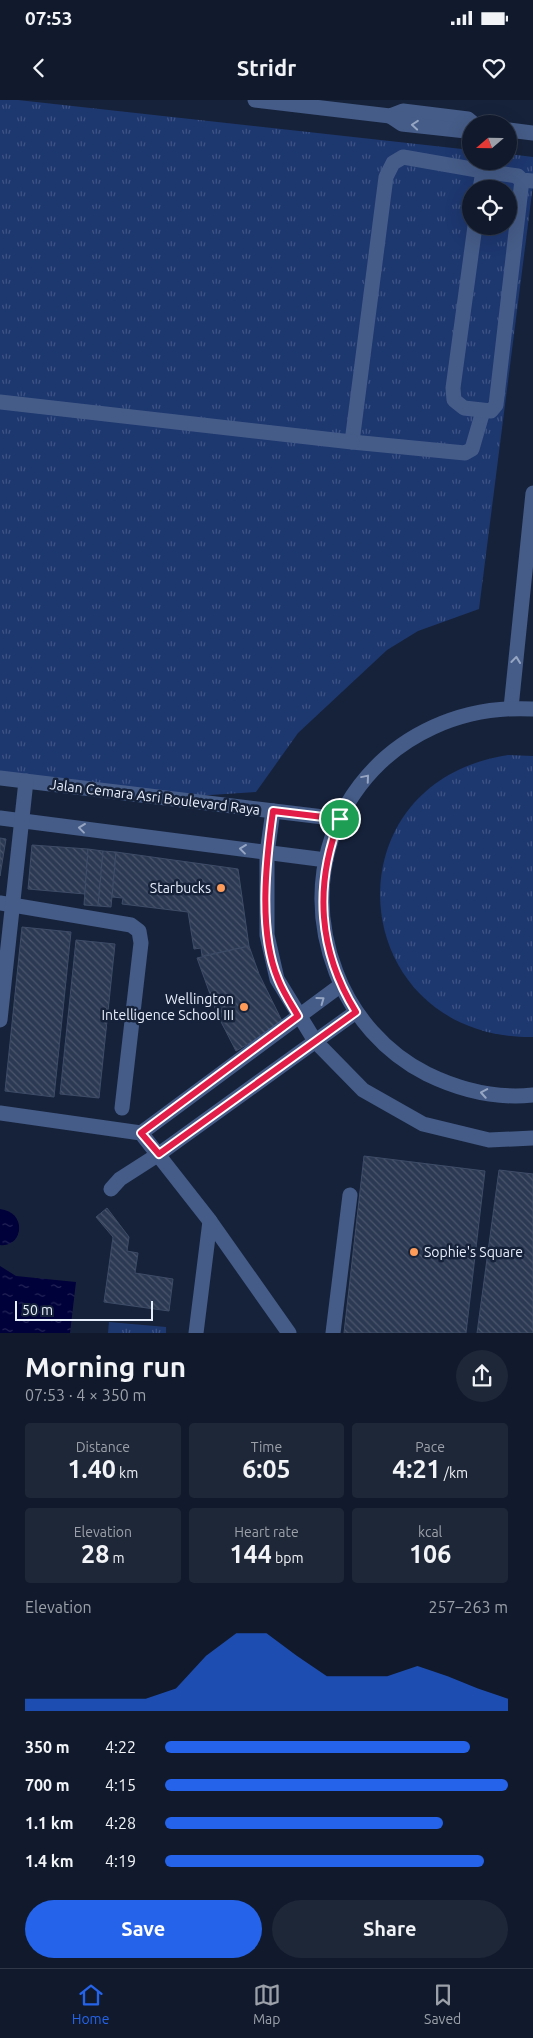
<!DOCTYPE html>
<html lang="en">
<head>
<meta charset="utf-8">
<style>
  :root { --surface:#101a2c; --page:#1e2738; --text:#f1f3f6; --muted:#9ca1a9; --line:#303848; --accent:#2563eb }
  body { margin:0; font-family:Ubuntu,sans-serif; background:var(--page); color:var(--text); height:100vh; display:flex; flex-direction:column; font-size:19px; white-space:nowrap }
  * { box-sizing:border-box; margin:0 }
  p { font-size:16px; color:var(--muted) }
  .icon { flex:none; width:28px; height:28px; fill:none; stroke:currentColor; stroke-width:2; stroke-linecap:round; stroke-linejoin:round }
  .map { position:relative; height:1233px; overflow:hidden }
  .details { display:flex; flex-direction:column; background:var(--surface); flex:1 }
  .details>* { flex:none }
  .needle { width:32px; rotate:250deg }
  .fabs { position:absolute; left:462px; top:15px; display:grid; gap:10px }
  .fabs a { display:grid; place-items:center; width:55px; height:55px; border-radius:50%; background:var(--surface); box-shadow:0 5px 20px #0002,0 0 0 1px var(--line); font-size:25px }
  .scale { position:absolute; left:15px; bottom:12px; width:138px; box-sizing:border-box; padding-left:5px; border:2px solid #e8effc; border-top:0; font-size:14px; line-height:18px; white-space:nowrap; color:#e8effc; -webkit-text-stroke:4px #16223a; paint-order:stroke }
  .pin { position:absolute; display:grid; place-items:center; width:42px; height:42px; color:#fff; margin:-21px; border:2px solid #fff; border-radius:50%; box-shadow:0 1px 5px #0007 }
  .round { display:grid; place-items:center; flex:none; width:52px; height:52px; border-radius:26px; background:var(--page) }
  .headline { display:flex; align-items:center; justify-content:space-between; height:85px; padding:0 25px }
  h1 { font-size:28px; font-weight:700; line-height:38px }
  .metrics { display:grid; grid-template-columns:repeat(3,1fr); gap:8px; height:85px; padding:5px 25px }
  .metrics div { display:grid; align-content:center; border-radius:5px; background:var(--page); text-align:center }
  .metrics b { font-size:25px; font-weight:700 }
  .metrics small { font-size:14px; font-weight:400 }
  .metrics p { font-size:14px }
  .chart { height:140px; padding:10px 25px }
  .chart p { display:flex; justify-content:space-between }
  .chart svg { width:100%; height:90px; margin-top:5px; fill:var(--accent); opacity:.7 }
  .button { display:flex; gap:10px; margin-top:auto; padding:10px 25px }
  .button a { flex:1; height:58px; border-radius:30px; background:var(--accent); color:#fff; font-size:20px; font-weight:700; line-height:58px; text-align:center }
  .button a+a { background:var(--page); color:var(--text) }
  ul { padding:0 25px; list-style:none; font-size:16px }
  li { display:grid; grid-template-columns:80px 60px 1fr; align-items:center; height:38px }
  li i { height:12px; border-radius:6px; background:var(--accent) }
  .status { display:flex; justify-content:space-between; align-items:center; height:35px; padding:0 25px; background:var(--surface); direction:ltr }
  .status svg { height:14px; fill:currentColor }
  header { display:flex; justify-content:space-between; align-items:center; height:65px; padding:0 25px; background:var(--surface); font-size:22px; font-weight:700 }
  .dock { display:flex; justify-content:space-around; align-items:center; height:70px; border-top:1px solid var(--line); background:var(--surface); font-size:14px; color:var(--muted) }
  .dock a { display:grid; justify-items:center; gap:2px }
  .dock .current { color:var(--accent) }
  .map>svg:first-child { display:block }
  .grass { fill:url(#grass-tufts); fill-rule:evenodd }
  .water { fill:url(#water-ripples) }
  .building { fill:url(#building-back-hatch); stroke:#3f4c67 }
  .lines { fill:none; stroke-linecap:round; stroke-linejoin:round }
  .minor { stroke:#455c88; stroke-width:15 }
  .oneway { stroke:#96a6c2 }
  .route-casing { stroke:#fff; stroke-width:10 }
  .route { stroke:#e11d48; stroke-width:6 }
  .poi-dot { fill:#fe9b58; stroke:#16223a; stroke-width:2 }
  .labels { text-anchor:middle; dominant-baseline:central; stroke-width:5; stroke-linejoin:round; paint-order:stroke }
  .street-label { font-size:14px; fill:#e8effc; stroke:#16223a }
  .poi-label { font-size:14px; fill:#e8effc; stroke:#16223a; text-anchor:end }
</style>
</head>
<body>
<div class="status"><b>07:53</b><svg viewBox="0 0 49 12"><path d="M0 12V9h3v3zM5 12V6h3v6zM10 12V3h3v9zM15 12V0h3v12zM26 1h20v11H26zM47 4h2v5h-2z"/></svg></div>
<header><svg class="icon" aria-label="back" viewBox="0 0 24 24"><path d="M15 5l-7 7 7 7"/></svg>Stridr<svg class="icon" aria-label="heart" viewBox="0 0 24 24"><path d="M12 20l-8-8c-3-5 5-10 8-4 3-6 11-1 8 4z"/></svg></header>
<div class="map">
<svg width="533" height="1233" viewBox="0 0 533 1233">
  <defs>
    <pattern id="grass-tufts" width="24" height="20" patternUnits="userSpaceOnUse" patternTransform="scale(1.25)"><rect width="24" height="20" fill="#1d376f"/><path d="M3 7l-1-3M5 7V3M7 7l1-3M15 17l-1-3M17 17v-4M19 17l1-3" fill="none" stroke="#3e5484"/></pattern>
    <pattern id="water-ripples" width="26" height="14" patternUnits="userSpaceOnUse" patternTransform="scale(1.25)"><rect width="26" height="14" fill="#00003a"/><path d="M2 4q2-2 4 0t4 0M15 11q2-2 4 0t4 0" fill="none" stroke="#252657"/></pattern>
    <pattern id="building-back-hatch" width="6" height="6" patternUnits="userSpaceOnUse" patternTransform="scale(1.25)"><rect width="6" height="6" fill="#2c3952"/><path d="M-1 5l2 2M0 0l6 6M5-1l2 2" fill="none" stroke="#4b566c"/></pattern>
  </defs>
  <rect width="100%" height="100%" fill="#16223a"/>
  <g class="grass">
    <path d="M 0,0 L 18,0 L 471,50 L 471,61 L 509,61 L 509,54 L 533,57 L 533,85 L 479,509 L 418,531 L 387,550 L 298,633 L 256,692 L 195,696 L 0,674 ZM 471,89 L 509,89 L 509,126 L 471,126 Z"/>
    <path d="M 508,655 L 533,656 L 533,937 C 345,939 323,683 508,655 Z"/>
    <path d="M 109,1222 L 166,1227 L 166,1233 L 108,1233 Z"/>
  </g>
  <g class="water">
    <path d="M 0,1109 C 28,1112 23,1148 0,1145 Z"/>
    <path d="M 0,1166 L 16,1176 L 76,1182 L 70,1233 L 0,1233 Z"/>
  </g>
  <g class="building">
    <path d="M 0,738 L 6,739 L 0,776 Z"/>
    <path d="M 32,745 L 88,749 L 85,794 L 28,789 Z"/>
    <path d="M 88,749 L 103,751 L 98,806 L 84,805 Z"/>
    <path d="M 103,751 L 116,752 L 111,807 L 98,806 Z"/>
    <path d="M 116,752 L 238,769 L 249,846 L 202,856 L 201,848 L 194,849 L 188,812 L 122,804 L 123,798 L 112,797 Z"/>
    <path d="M 22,827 L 71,832 L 54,997 L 5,991 Z"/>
    <path d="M 76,840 L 115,844 L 99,998 L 60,994 Z"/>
    <path d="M 249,846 L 259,874 L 283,923 L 236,951 L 218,916 L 197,858 Z"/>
    <path d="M 364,1056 L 485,1071 L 466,1233 L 344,1233 Z"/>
    <path d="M 499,1070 L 533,1074 L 533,1233 L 477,1233 Z"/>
    <path d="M 107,1108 L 129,1137 L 127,1151 L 138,1153 L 135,1173 L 173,1179 L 169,1211 L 104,1202 L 113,1137 L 96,1117 Z"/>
  </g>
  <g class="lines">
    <g class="minor">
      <path d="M 255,0 L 390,16 L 403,11 L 468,19 L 474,24"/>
      <path d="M 390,16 L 402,24 L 466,31 L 471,29"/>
      <path d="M 509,30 L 533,33"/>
      <path d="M 483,71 L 403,57 L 393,63 L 386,77 L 352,342 L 465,353 L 472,349 L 483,311"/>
      <path d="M 480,89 L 483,71 L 518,76 L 522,80 L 533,81"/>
      <path d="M 475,126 L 453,288 L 454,300 L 464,308 L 491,311 L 496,305 L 522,80"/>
      <path d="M 0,302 L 352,342"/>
      <path d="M 511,608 L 533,393"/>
      <path d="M 533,609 C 387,601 283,733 336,872 C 352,915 385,953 427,974 C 460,990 496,999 533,995"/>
      <path d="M 0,678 L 340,719"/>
      <path d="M 273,711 L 267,753 L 267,835 L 277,879 L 315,941 L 363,990 L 423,1024 L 489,1040 L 533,1038"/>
      <path d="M 0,718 L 326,760"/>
      <path d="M 0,803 L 131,825 L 139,831 L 141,843 L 122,1008"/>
      <path d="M 0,920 L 26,681"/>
      <path d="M 0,1013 L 141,1033 L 210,1121 L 289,1233"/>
      <path d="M 141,1033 L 341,885"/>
      <path d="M 111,1089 L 120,1079 L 159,1054 L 356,912"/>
      <path d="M 196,1233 L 210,1121"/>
      <path d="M 333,1233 L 350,1095"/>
    </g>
  </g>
  <defs><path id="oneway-chevron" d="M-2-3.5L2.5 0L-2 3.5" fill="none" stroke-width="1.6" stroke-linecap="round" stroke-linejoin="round" transform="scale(1.25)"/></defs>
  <g class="oneway">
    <use href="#oneway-chevron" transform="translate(415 25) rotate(-175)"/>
    <use href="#oneway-chevron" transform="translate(516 560) rotate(-84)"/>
    <use href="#oneway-chevron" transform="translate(366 678) rotate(-50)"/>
    <use href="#oneway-chevron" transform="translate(82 728) rotate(-173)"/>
    <use href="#oneway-chevron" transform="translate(243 749) rotate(-173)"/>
    <use href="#oneway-chevron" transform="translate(321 900) rotate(-36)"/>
    <use href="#oneway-chevron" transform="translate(484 993) rotate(-170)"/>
  </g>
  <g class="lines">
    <defs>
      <path id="route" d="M 273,711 L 340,719 C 314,785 318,851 356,912 L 159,1054 L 141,1033 L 298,916 C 291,904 283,892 278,879 C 258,831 266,761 273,711 Z"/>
    </defs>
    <use href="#route" class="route-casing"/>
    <use href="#route" class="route"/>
  </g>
  <g class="poi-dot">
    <circle cx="221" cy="788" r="5"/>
    <circle cx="244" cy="907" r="5"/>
    <circle cx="414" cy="1152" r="5"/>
  </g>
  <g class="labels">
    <g class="street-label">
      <text transform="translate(155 697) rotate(7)">Jalan Cemara Asri Boulevard Raya</text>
    </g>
    <g class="poi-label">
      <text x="211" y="788">Starbucks</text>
      <text x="234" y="899">Wellington<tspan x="234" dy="16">Intelligence School III</tspan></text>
      <text x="424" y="1152" text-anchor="start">Sophie's Square</text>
    </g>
  </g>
</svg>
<div class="fabs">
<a><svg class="needle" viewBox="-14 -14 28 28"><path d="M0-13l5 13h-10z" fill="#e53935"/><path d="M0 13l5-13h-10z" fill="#9ca1a9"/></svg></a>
<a><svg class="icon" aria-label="locate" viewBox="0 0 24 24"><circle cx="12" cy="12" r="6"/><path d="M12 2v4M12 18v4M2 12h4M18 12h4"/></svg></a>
</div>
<div class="scale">50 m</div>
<div class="pin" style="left:340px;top:719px;background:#1e9e55"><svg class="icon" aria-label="arrive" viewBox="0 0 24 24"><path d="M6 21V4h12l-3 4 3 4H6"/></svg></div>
</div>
<section class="details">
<div class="headline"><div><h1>Morning run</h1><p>07:53 · 4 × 350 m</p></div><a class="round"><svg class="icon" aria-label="share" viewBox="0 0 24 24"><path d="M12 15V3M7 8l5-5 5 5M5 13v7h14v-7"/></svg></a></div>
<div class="metrics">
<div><p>Distance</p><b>1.40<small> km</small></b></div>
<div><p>Time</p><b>6:05</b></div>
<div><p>Pace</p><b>4:21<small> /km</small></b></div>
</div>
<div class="metrics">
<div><p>Elevation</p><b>28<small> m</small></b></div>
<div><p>Heart rate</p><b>144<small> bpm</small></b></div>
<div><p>kcal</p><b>106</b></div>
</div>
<div class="chart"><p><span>Elevation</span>257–263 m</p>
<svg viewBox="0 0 160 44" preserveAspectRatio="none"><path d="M0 44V38L10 38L20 38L30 38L40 38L50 33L60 17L70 6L80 6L90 17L100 27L110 27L120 27L130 22L140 27L150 33L160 38V44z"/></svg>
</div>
<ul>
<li><b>350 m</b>4:22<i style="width:89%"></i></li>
<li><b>700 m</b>4:15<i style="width:100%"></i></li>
<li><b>1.1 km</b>4:28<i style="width:81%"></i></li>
<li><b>1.4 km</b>4:19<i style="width:93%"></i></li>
</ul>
<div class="button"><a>Save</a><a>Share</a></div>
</section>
<nav class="dock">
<a class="current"><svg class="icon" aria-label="home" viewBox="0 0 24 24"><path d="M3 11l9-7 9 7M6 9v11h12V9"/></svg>Home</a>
<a><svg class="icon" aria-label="map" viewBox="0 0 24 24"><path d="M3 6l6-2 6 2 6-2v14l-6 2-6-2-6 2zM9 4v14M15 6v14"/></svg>Map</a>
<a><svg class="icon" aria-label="saved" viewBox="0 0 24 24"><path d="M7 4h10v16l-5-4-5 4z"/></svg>Saved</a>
</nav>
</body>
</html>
